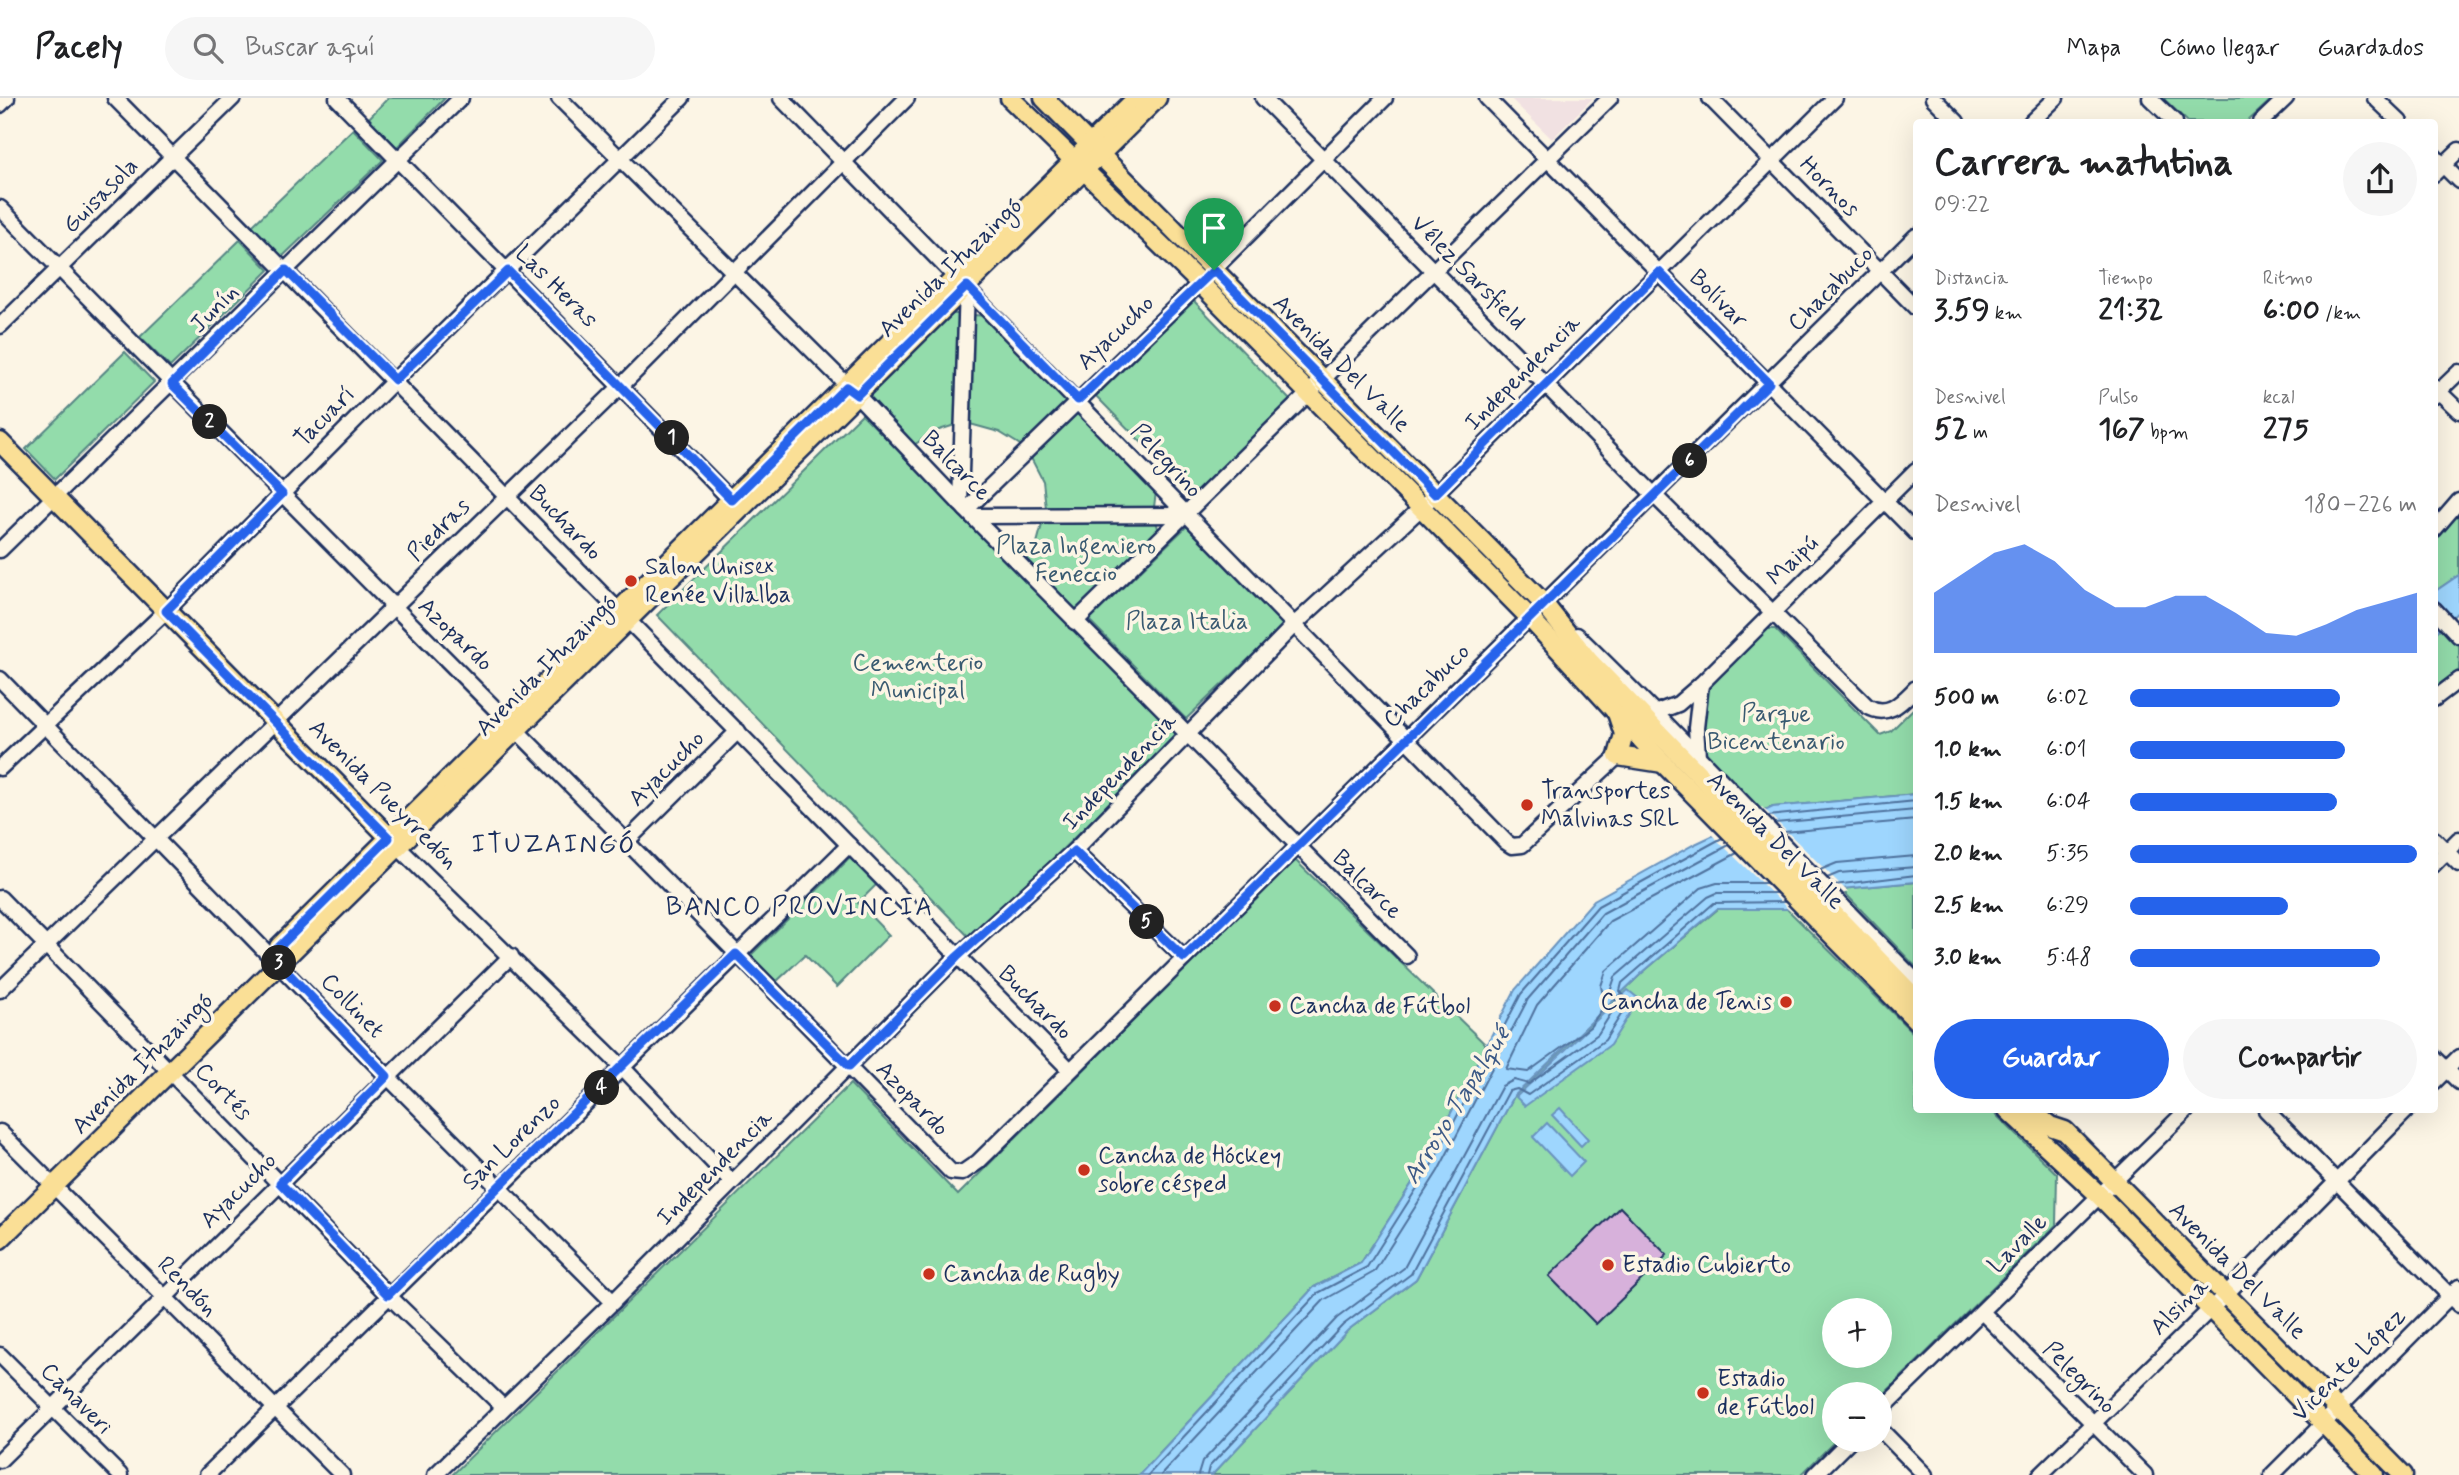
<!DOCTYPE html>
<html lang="es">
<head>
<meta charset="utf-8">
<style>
  :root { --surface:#fff; --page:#f6f6f6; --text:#202124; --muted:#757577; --line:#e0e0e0; --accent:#2563eb }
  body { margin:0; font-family:Mynerve,sans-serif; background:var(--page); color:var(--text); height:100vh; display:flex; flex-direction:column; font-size:26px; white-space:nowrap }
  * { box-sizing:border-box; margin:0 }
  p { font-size:23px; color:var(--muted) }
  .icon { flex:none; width:38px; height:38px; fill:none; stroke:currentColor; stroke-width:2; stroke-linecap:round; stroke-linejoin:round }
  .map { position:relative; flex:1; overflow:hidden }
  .panel { position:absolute; left:1913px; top:21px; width:525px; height:994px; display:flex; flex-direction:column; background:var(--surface); border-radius:7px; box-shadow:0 7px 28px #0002 }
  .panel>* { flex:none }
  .fabs { position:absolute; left:1822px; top:1200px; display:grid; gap:14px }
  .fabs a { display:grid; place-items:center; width:70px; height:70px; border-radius:50%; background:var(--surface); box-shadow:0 7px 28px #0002; font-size:35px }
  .pin { position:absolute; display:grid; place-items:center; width:60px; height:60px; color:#fff; margin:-72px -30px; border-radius:50% 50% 50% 0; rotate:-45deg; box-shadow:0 0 7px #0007 }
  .pin .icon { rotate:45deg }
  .km { position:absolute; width:35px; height:35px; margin:-18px; border-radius:50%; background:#222; color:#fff; font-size:19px; line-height:35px; text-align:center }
  .round { display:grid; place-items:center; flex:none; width:74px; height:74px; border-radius:37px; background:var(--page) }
  .headline { display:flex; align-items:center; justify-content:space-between; height:119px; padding:0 21px }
  h1 { font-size:38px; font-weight:700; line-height:52px }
  .metrics { display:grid; grid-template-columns:repeat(3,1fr); gap:10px; height:119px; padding:7px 21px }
  .metrics div { display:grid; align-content:center }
  .metrics b { font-size:30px; font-weight:700 }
  .metrics small { font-size:19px; font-weight:400 }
  .metrics p { font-size:19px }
  .chart { height:196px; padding:14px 21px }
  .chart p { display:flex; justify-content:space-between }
  .chart svg { width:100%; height:126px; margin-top:7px; fill:var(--accent); opacity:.7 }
  .primary-button { display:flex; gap:14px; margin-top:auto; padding:14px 21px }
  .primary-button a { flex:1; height:80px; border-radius:42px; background:var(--accent); color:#fff; font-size:28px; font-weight:700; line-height:80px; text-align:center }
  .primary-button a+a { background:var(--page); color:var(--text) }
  ul { padding:0 21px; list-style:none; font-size:23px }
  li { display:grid; grid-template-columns:112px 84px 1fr; align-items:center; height:52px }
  li i { height:18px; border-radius:9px; background:var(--accent) }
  header { display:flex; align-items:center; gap:42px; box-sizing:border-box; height:98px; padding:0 35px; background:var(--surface); border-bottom:2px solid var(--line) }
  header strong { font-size:33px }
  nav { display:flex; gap:38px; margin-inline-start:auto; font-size:24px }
  .search { width:490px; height:63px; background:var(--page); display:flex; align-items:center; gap:18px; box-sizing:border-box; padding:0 24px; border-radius:38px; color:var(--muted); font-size:26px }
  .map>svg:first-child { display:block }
  .built { fill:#f1e1e2 }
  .green { fill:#93dcab; stroke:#578684; stroke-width:2; fill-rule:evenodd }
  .water { fill:#9ed6fe; stroke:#6a93be; stroke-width:2 }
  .pier { fill:#fcf5e5 }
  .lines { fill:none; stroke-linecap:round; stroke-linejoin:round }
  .shore { stroke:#4f729e; stroke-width:2 }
  .building { fill:#d7b1db; stroke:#1b2f5e; stroke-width:2 }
  .minor-casing { stroke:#1b2f5e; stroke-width:19 }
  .major-casing { stroke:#1b2f5e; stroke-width:23 }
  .minor { stroke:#fcf5e5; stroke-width:14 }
  .major { stroke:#fadf96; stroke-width:18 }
  .route-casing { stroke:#fff; stroke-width:14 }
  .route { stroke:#2563eb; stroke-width:9 }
  .poi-dot { fill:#c8321e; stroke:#fcf5e5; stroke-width:2.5 }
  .labels { text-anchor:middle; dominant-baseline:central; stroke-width:7; stroke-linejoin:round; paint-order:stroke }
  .street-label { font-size:24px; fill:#1b2f5e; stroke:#fcf5e5 }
  .park-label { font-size:24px; fill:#395a71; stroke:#fcf5e5 }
  .poi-label { font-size:24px; fill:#1b2f5e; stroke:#fcf5e5; text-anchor:start }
  .neighbourhood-label { font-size:26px; letter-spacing:2px; fill:#1b2f5e; stroke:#fcf5e5 }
  .water-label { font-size:26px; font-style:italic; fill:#3c5986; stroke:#fcf5e5 }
</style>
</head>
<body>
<header>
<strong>Pacely</strong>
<div class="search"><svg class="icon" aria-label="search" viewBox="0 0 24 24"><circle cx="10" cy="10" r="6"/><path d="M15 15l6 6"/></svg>Buscar aquí</div>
<nav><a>Mapa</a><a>Cómo llegar</a><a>Guardados</a></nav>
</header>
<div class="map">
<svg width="2459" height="1377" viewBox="0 0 2459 1377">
  <rect width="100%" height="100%" fill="#fcf5e5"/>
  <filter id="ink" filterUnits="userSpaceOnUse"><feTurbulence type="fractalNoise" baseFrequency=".0143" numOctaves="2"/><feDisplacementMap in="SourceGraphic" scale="14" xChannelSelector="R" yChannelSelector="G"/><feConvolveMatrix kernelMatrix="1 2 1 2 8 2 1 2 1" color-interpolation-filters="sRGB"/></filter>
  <g filter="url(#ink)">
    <path class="built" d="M 1510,0 L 1593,0 L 1552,41 Z"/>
    <g class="green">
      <path d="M 388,0 L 445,0 L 396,50 L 367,22 Z"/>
      <path d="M 2163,0 L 2273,0 L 2247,24 L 2188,24 Z"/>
      <path d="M 353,31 L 383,62 L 282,159 L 252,128 Z"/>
      <path d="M 240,142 L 269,172 L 170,269 L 140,239 Z"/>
      <path d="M 1194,203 L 1291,303 L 1193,397 L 1096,298 Z"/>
      <path d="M 947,216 L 960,216 L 955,327 L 933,334 L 914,347 L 867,297 Z"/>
      <path d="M 973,217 L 987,218 L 1069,302 L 1022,348 L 999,334 L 970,326 Z"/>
      <path d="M 125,254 L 154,284 L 55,381 L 26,351 Z"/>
      <path d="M 1079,311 L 1156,393 L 1154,409 L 1046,410 L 1043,383 L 1031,360 Z"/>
      <path d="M 862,316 L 1180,636 L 971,841 L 657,517 Z"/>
      <path d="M 2459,415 L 2459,477 L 2434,494 L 2434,442 Z"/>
      <path d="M 1043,423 L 1156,423 L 1159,434 L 1075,515 L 1024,462 L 1037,445 Z"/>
      <path d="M 1187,428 L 1284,527 L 1186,621 L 1089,522 Z"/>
      <path d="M 2441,530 L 2459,548 L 2459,572 L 2434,590 L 2434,536 Z"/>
      <path d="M 1765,531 L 1775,531 L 1880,637 L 1891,633 L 1916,608 L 1916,696 L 1773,709 L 1761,713 L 1703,653 L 1699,626 L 1706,592 Z"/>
      <path d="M 851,759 L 877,786 L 858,805 L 889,837 L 837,889 L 805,857 L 776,884 L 750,858 Z"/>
      <path d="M 1295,762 L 1486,947 L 1425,1065 L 1361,1165 L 1314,1189 L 1139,1377 L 452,1377 L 850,986 L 958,1097 Z"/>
      <path d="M 1916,784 L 1916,869 L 1841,791 Z"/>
      <path d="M 1718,811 L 1787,811 L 1916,938 L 1916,1012 L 1991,1012 L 2057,1076 L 2056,1127 L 1880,1300 L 1880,1297 L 1834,1297 L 1836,1342 L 1801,1377 L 1212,1377 L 1348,1232 L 1416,1181 L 1514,998 L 1642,875 ZM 1834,1213 L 1880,1213 L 1880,1258 L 1834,1258 Z"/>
    </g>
    <g class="water">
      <path d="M 2459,477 L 2459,513 L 2434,536 L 2434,494 Z"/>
      <path d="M 1916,696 L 1916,784 L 1841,791 L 1798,811 L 1717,811 L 1642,875 L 1514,998 L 1416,1181 L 1348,1232 L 1212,1377 L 1139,1377 L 1314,1189 L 1361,1165 L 1425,1065 L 1515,892 L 1594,802 L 1693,747 L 1773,709 Z"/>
      <path d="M 1628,892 L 1639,901 L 1610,947 L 1525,1008 L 1516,999 Z"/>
      <path d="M 1560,1010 L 1588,1041 L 1581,1048 L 1552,1017 Z"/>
      <path d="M 1547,1025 L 1584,1064 L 1570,1078 L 1533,1039 Z"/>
    </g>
    <path class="pier" d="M 1762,709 L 1848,794 L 1791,814 L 1710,735 Z"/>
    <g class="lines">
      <g class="shore">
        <path d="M 1768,718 L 1916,703"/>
        <path d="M 1775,725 L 1916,712"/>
        <path d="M 1784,734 L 1916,722"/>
        <path d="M 1737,755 L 1610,823 L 1537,907 L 1506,971 L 1528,974 L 1590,929 L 1605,906 L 1601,888 L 1606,873 L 1701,790 L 1717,785 L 1766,785"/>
        <path d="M 1820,772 L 1837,765 L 1916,758"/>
        <path d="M 1827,780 L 1839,775 L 1916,769"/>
        <path d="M 1834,787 L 1916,777"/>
        <path d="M 1148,1377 L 1318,1195 L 1367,1169 L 1431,1068 L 1521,896 L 1598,808 L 1722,740"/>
        <path d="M 1161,1377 L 1324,1202 L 1374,1174 L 1438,1073 L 1528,901 L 1603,815 L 1729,747"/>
        <path d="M 1198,1377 L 1202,1364 L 1337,1220 L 1404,1170 L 1502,988 L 1514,982 L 1529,986 L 1598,936 L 1617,906 L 1611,891 L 1615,879 L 1708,799 L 1717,795 L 1776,795"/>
        <path d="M 1207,1377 L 1209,1369 L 1343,1227 L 1411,1176 L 1509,993 L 1517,991 L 1528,997 L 1605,942 L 1629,904 L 1620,893 L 1622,885 L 1714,805 L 1785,804"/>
      </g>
    </g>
    <path class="building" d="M 1620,1109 L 1667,1157 L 1596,1226 L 1549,1178 Z"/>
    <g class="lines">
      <defs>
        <g id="minor">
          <path d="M 115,0 L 1070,972"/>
          <path d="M 337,0 L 738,409"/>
          <path d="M 559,0 L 857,297 L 966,412 L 1407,858"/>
          <path d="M 781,0 L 1506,744 L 1512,748 L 1522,747 L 1618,658"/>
          <path d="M 1263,0 L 1655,398 L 1867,608 C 1888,621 1902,604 1916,590"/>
          <path d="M 1487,0 L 1916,435"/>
          <path d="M 1710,0 L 1916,210"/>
          <path d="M 1933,0 L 1957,24"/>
          <path d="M 2150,0 L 2175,24"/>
          <path d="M 2375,0 L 2400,24"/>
          <path d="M 0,7 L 7,0"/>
          <path d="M 2031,24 L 2056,0"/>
          <path d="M 2261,24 L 2286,0"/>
          <path d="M 2434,58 L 2459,83"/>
          <path d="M 2434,76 L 2459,52"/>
          <path d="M 0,110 C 316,432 636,750 951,1074 L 962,1075 L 978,1064 L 1916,138"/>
          <path d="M 0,228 L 233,0"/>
          <path d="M 2434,289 L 2459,313"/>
          <path d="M 2434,298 L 2459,274"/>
          <path d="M 960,406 L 967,189"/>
          <path d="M 966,412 L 1200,185 L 1385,0"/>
          <path d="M 972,418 L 1185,417"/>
          <path d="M 2434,432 L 2459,403"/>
          <path d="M 0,452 L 461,0"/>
          <path d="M 2434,511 L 2459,538"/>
          <path d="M 1075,524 L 1610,0"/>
          <path d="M 1577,537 C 1693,649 1802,769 1916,883"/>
          <path d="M 0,581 L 387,978 L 613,1204"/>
          <path d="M 2434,601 L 2459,582"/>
          <path d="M 1657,614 L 1678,606 L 1701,586 L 1916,372"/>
          <path d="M 1698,658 L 1696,630 L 1701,586"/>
          <path d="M 0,670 L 166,513 L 395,282 L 682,0"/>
          <path d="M 2434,741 L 2459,766"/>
          <path d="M 628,742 L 738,633"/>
          <path d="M 398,749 L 623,970 L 732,1084"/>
          <path d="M 1074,753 L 1184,860"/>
          <path d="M 2434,766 L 2459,741"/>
          <path d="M 0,800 L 388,1197 L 503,1309"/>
          <path d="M 0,892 L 621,288 L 907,0"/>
          <path d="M 2434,959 L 2459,984"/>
          <path d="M 2434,984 L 2459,959"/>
          <path d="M 2266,1012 L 2459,1207"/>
          <path d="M 0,1034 L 342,1377"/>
          <path d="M 1982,1214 L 2145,1377"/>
          <path d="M 0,1257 L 120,1377"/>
          <path d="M 1880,1313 L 2187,1012"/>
          <path d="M 1880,1331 L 1925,1377"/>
          <path d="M 0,1362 L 511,858"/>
          <path d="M 207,1377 L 849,747"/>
          <path d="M 435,1377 L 613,1204 L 957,859 L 1074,753 L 1294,527 L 1421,410 L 1835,0"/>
          <path d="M 1815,1377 L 1850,1342"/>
          <path d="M 2040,1377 L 2226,1196 L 2407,1012"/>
          <path d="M 2272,1377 L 2459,1189"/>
        </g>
        <g id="major">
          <path d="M 1010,0 L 1200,185 L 1530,520 L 1663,665 L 1916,922"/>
          <path d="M 1044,0 L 1544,506 L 1589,563 L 1916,901"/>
          <path d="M 0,344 L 398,748"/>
          <path d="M 1618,618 L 1624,636 L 1618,658 L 1663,665"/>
          <path d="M 279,849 L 1137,0"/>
          <path d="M 2008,1012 L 2099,1097 L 2374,1377"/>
          <path d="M 2030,1012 L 2050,1028 L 2065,1033 L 2403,1377"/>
          <path d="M 0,1141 L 1157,0"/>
        </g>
      </defs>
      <use href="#minor" class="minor-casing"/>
      <use href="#major" class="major-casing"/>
      <use href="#minor" class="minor"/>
      <use href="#major" class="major"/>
    </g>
  </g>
  <g class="lines" filter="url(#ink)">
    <defs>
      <path id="route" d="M 286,172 L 395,282 L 508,173 L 732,402 L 846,289 L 857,297 L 967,188 L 1078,302 L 1214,172 L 1435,396 L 1659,174 L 1769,285 L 1184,860 L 1074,753 L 957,859 L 849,968 L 736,856 L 388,1197 L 280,1085 L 387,978 L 271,857 L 389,740 L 166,513 L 282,396 L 172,286 Z"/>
    </defs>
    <use href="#route" class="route-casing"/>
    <use href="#route" class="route"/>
  </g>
  <g class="poi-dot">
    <circle cx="631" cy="483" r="7"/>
    <circle cx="1527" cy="707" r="7"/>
    <circle cx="1786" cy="904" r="7"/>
    <circle cx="1275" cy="908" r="7"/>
    <circle cx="1084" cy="1072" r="7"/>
    <circle cx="1608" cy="1167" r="7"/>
    <circle cx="929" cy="1176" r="7"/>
    <circle cx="1703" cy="1295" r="7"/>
  </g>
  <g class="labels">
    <g class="street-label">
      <text transform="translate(1829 89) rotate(45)">Hornos</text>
      <text transform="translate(101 98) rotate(-45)">Guisasola</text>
      <text transform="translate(951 170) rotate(-44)">Avenida Ituzaingó</text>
      <text transform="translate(1468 175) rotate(45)">Vélez Sarsfield</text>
      <text transform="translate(556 189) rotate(45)">Las Heras</text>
      <text transform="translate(1831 191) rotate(-45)">Chacabuco</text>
      <text transform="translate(1718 201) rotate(45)">Bolívar</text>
      <text transform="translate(215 211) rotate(-45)">Junín</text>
      <text transform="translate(1116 235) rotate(-44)">Ayacucho</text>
      <text transform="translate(1341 266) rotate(45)">Avenida Del Valle</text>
      <text transform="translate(1523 275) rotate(-45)">Independencia</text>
      <text transform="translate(325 319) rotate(-45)">Tacuarí</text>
      <text transform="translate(1166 363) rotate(47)">Pelegrino</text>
      <text transform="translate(956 368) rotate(46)">Balcarce</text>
      <text transform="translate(565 425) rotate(46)">Buchardo</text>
      <text transform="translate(439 432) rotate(-45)">Piedras</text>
      <text transform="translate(1793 463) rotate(-44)">Maipú</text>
      <text transform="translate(455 537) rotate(44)">Azopardo</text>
      <text transform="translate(547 568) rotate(-45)">Avenida Ituzaingó</text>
      <text transform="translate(1427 588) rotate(-44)">Chacabuco</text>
      <text transform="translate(667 671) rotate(-45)">Ayacucho</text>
      <text transform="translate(1120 674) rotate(-46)">Independencia</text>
      <text transform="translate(383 697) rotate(45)">Avenida Pueyrredón</text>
      <text transform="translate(1775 743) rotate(45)">Avenida Del Valle</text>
      <text transform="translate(1367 787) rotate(45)">Balcarce</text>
      <text transform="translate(1035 905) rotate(45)">Buchardo</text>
      <text transform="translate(352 908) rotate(46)">Collinet</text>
      <text transform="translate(143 966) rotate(-45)">Avenida Ituzaingó</text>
      <text transform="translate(223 994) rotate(46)">Cortés</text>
      <text transform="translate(912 1001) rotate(46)">Azopardo</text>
      <text transform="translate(512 1045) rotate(-44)">San Lorenzo</text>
      <text transform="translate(715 1070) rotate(-45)">Independencia</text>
      <text transform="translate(239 1093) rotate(-45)">Ayacucho</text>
      <text transform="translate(2018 1146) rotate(-45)">Lavalle</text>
      <text transform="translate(2237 1173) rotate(45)">Avenida Del Valle</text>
      <text transform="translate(187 1189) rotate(45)">Rendón</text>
      <text transform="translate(2180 1209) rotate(-44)">Alsina</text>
      <text transform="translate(2349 1267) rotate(-45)">Vicente López</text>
      <text transform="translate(2079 1280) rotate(45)">Pelegrino</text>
      <text transform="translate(76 1301) rotate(45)">Canaveri</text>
    </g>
    <g class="park-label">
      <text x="1076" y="448">Plaza Ingeniero<tspan x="1076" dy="28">Feneccio</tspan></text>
      <text x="1187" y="524">Plaza Italia</text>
      <text x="918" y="565">Cementerio<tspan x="918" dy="28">Municipal</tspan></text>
      <text x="1776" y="616">Parque<tspan x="1776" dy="28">Bicentenario</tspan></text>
    </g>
    <g class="poi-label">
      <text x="645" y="469">Salon Unisex<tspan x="645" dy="28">Renée Villalba</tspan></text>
      <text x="1541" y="693">Transportes<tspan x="1541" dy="28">Malvinas SRL</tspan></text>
      <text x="1772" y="904" text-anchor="end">Cancha de Tenis</text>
      <text x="1289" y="908">Cancha de Fútbol</text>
      <text x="1098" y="1058">Cancha de Hóckey<tspan x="1098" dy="28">sobre césped</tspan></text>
      <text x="1622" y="1167">Estadio Cubierto</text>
      <text x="943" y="1176">Cancha de Rugby</text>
      <text x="1717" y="1281">Estadio<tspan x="1717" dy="28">de Fútbol</tspan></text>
    </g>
    <g class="neighbourhood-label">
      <text x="554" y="747">ITUZAINGÓ</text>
      <text x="800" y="810">BANCO PROVINCIA</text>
    </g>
    <g class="water-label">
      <text transform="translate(1457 1008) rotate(-58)">Arroyo Tapalqué</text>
    </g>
  </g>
</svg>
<div class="fabs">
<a>+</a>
<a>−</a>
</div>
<div class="pin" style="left:1214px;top:172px;background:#1e9e55"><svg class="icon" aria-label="arrive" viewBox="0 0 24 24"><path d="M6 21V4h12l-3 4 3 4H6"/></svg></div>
<b class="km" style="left:672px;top:340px">1</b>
<b class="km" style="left:210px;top:324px">2</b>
<b class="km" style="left:279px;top:865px">3</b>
<b class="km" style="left:602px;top:990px">4</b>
<b class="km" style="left:1147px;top:824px">5</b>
<b class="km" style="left:1690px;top:363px">6</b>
<section class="panel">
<div class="headline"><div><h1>Carrera matutina</h1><p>09:22</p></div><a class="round"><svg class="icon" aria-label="share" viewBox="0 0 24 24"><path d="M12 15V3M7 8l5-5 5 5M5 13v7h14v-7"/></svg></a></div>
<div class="metrics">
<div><p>Distancia</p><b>3.59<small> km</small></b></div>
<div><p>Tiempo</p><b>21:32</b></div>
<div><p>Ritmo</p><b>6:00<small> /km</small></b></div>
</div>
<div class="metrics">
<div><p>Desnivel</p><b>52<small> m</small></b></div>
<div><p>Pulso</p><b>167<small> bpm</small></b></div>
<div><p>kcal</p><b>275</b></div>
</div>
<div class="chart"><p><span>Desnivel</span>180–226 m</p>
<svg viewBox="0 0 160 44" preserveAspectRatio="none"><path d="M0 44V23L10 16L20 9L30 6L40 12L50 22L60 28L70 28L80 24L90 24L100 30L110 37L120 38L130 34L140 29L150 26L160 23V44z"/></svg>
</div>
<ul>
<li><b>500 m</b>6:02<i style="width:73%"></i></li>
<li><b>1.0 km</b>6:01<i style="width:75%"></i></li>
<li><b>1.5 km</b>6:04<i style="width:72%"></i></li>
<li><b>2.0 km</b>5:35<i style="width:100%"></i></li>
<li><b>2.5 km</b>6:29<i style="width:55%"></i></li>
<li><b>3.0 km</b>5:48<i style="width:87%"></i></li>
</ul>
<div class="primary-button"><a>Guardar</a><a>Compartir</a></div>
</section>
</div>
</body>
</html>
